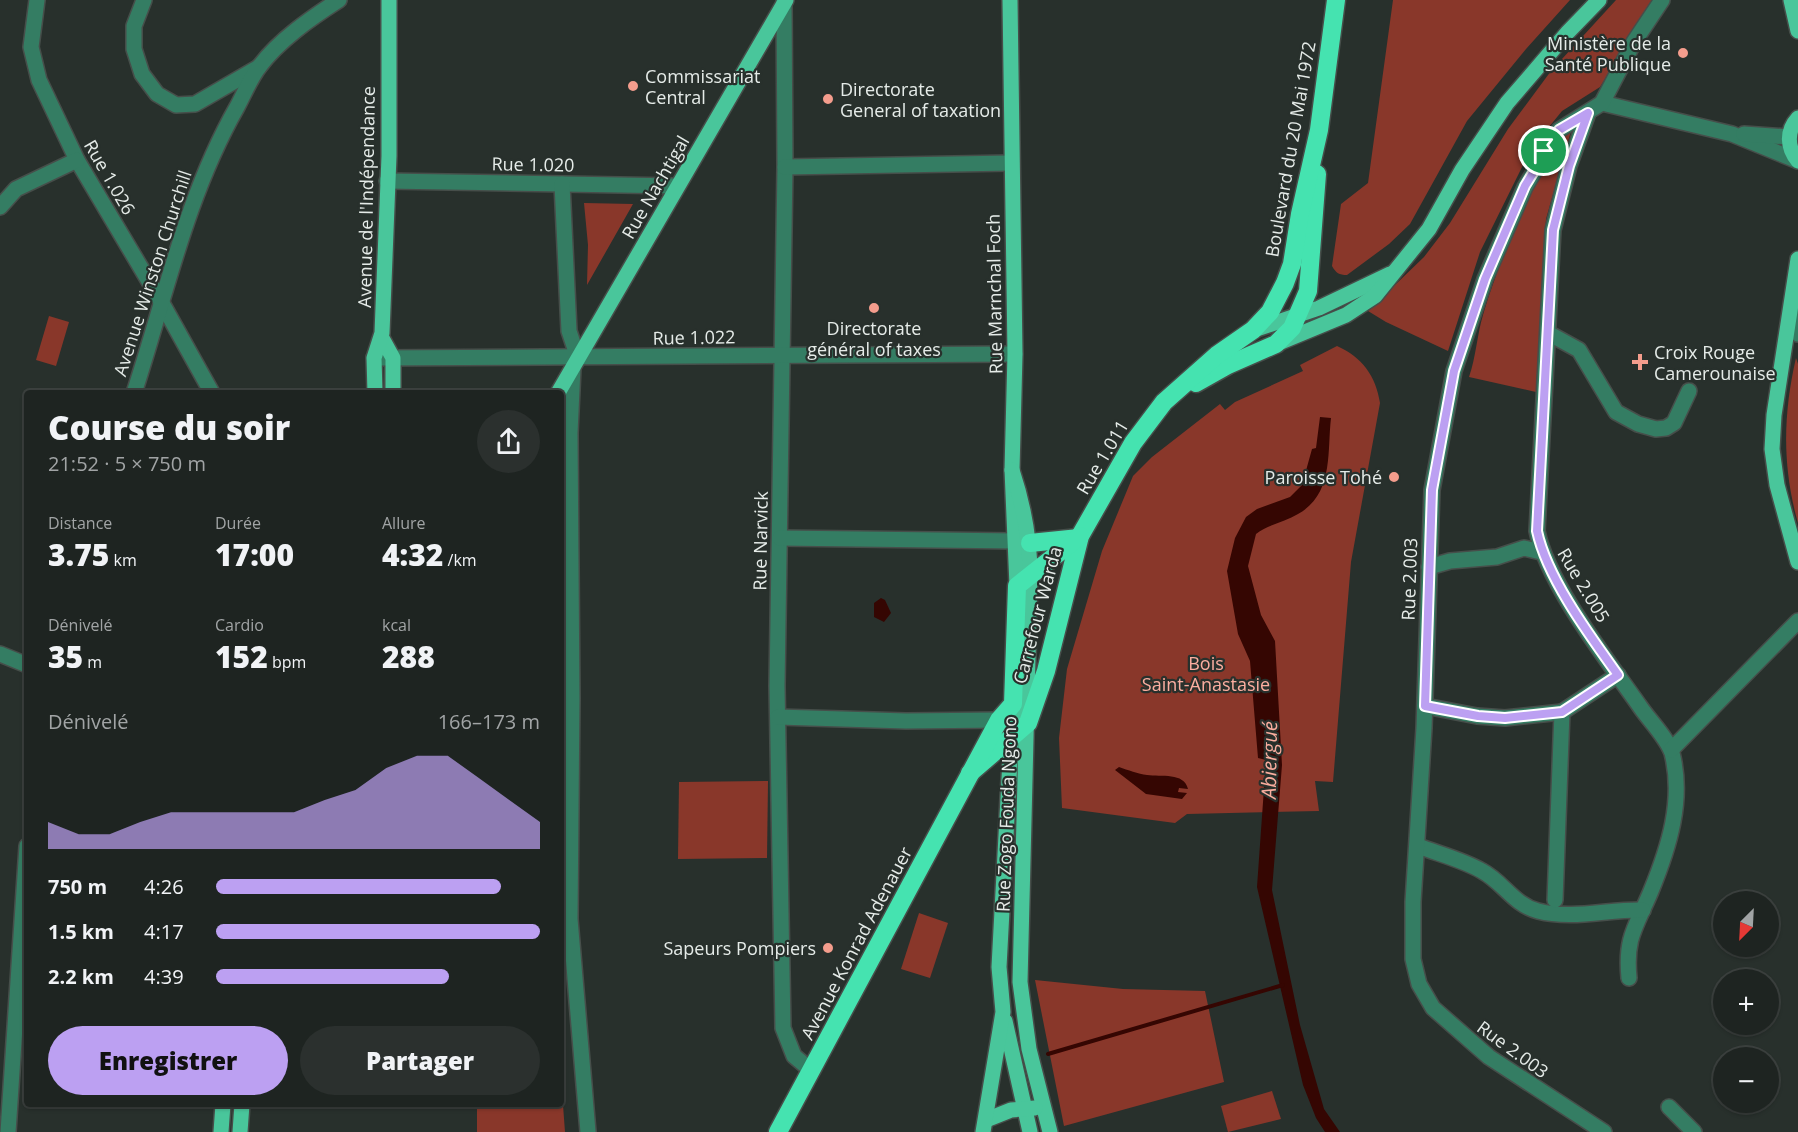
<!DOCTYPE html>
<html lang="fr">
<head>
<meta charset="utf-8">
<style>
  :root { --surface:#1e2421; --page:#2b302e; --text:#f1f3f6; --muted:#a1a4a5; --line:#3c413f; --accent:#bca0f2 }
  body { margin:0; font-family:"Open Sans",sans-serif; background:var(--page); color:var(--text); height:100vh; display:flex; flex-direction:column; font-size:22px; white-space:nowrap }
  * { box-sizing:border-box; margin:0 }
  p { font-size:20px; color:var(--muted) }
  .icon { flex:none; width:33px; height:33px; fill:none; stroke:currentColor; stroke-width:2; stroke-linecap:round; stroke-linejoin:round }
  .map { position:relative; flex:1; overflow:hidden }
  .side { position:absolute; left:24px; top:390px; width:540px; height:717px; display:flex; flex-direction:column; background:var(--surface); border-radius:6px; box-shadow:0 2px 4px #0004,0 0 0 2px var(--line) }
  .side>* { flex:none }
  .needle { width:39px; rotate:204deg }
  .tools { position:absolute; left:1713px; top:891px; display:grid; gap:12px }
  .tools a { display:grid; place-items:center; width:66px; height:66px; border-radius:50%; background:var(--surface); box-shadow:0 2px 4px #0004,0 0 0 2px var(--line); font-size:30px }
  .pin { position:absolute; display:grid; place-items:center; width:51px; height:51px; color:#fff; margin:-26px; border:3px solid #fff; border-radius:50%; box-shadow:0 2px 6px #0007 }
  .round { display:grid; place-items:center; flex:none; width:63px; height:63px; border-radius:32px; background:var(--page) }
  .headline { display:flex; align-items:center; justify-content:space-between; height:102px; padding:0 24px }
  h1 { font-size:33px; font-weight:800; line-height:45px }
  .figures { display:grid; grid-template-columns:repeat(3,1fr); gap:9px; height:102px; padding:6px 24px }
  .figures div { display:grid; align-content:center }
  .figures b { font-size:30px; font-weight:800 }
  .figures small { font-size:16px; font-weight:400 }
  .figures p { font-size:16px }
  .chart { height:168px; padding:12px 24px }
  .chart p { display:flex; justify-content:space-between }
  .chart svg { width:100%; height:108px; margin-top:6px; fill:var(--accent); opacity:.7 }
  .cta { display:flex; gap:12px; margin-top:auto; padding:12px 24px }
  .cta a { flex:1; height:69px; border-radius:36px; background:var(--accent); color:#111; font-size:24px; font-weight:800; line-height:69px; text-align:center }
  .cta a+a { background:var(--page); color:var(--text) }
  ul { padding:0 24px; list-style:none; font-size:20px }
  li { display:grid; grid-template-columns:96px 72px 1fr; align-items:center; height:45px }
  li i { height:15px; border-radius:8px; background:var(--accent) }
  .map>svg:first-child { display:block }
  .green { fill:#89372a }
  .water { fill:#350602 }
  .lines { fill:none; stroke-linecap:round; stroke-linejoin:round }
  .stream { stroke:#350602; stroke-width:4 }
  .minor-casing { stroke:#464e4a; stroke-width:18 }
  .major-casing { stroke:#464e4a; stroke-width:18 }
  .highway-casing { stroke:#464e4a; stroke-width:21 }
  .minor { stroke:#347d63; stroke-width:15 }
  .major { stroke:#49c69b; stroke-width:15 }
  .highway { stroke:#45e3b0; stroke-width:18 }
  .route-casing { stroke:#fff; stroke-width:12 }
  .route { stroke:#bca0f2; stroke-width:8 }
  .poi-dot { fill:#f49d8d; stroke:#28302c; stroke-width:2 }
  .labels { text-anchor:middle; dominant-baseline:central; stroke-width:4.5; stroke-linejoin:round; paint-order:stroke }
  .poi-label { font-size:18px; fill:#e5ebe8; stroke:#28302c; text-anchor:end }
  .street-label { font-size:18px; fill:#e5ebe8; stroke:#28302c }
  .park-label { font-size:18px; fill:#fcaea0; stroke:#28302c }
  .water-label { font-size:20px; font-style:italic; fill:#faad9e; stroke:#28302c }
</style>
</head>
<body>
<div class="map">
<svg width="1798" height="1132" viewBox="0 0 1798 1132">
  <rect width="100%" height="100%" fill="#28302c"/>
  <g class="green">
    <path d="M 1393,0 L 1570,0 L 1526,49 L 1467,121 L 1410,224 L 1389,244 L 1347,275 C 1339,275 1336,273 1332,266 L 1341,204 L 1368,183 Z"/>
    <path d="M 1616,0 L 1654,0 L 1600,87 L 1562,111 L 1531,149 L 1480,252 L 1448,351 L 1386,322 L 1368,311 L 1424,257 L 1450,223 L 1508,129 L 1551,71 Z"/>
    <path d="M 1571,131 L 1546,219 L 1536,392 L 1469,377 C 1476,357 1477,335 1483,315 C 1494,276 1540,151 1571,131 Z"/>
    <path d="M 584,203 L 633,204 L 587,285 L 588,245 Z"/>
    <path d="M 49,316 L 69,322 L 56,366 L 36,360 Z"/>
    <path d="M 1337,346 C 1362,357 1376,376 1380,403 L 1351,562 L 1333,782 L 1315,781 L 1319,811 L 1187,814 L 1175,823 L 1062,808 L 1059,738 L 1067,669 L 1102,551 L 1133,476 L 1152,457 L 1220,404 L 1225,410 L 1235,402 L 1303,371 L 1300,365 Z"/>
    <path d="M 1796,358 L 1798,364 L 1798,523 C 1782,467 1783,414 1796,358 Z"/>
    <path d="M 768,781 L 767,858 L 678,859 L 679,782 Z"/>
    <path d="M 919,913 L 948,923 L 930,978 L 901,969 Z"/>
    <path d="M 1035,980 L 1123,989 L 1205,991 L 1224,1082 L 1064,1126 Z"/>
    <path d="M 561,1078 L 565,1132 L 477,1132 L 477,1104 L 561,1104 Z"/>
    <path d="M 1272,1091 L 1281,1119 L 1228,1132 L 1221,1106 Z"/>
  </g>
  <g class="water">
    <path d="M 1320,417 L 1331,418 C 1327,452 1334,494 1298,514 C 1285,522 1269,524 1256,534 L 1248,566 L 1261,615 L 1275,641 L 1282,765 L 1272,890 L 1300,1025 L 1324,1109 L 1340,1132 L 1325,1132 L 1316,1118 L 1303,1085 L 1257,887 L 1266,760 L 1258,758 L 1250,661 L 1238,634 L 1227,571 L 1235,538 L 1246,517 L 1257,509 L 1290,497 L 1302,485 L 1312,449 L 1316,448 Z"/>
    <path d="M 881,598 L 885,600 L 891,613 L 884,622 L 874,617 L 874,603 Z"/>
    <path d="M 1119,767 C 1128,770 1138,774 1147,775 C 1161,777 1184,772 1188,789 L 1179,788 L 1178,792 L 1187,793 L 1182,799 L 1146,794 L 1115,770 Z"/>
  </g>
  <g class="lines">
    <path class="stream" d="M 1048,1054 L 1283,985"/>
    <defs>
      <g id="minor">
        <path d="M 37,0 L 31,47 L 39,80 L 77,160 L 163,305 L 212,393"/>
        <path d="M 144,0 L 134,26 L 134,49 L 142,74 L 157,94 L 176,105 L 195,104 L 259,67"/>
        <path d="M 784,0 L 785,167 L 777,686 L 783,1028 L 794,1056 L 812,1071"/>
        <path d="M 1602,103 L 1732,134 L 1798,161"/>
        <path d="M 1588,113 L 1569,166 L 1553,230 L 1537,531 C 1548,585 1609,662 1641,708 C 1650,721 1667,738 1672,753 C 1684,800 1669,847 1651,891 C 1636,927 1625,937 1629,978"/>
        <path d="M 1744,134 L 1789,137"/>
        <path d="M 785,167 L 1010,163"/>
        <path d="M 387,181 L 677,186"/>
        <path d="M 562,184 L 569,331 L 578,358"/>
        <path d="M 0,207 L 16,189 L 77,160"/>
        <path d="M 1792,309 L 1798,334"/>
        <path d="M 1548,333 L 1579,350 L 1616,412 L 1638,424 L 1656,429 L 1666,428 L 1674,423 L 1689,391"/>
        <path d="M 374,358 L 1015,354"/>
        <path d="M 573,368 L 570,433 L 572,698 L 570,919 L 588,1132"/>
        <path d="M 134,393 C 166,295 186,197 237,107 C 244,94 250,79 259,67 C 279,40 311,18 339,0"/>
        <path d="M 780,538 L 1015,541"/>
        <path d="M 1429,567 L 1450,561 L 1497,557 L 1524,548 L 1541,552"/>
        <path d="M 0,654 L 27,665"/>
        <path d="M 1425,706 L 1477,716 L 1505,718 L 1562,712"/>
        <path d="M 778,717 L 906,721 L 999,720"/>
        <path d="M 1671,750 L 1798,621"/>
        <path d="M 1418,846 C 1439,854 1463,860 1482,871 C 1503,882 1514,905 1538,911 C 1573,920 1608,909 1643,910"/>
        <path d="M 1555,900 L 1562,712 L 1618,675"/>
        <path d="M 1669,1107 L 1694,1132"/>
        <path d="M 8,1132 L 27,846"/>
        <path d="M 1604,1132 L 1489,1057 L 1433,1008 L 1419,984 L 1413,959 L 1413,902 L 1424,728 L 1432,490 L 1454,371 L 1485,279 L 1525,187 L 1559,130 L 1602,103 L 1634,42 L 1662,0"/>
      </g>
      <g id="major">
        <path d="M 1010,0 L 1015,354 L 1012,470 L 1017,586"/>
        <path d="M 1791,0 L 1798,31"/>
        <path d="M 1798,118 C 1786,131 1787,148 1798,161"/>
        <path d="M 1798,259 L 1774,415 L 1772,449 L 1777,485 L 1798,562"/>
        <path d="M 1254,330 L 1319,308 L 1390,274"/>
        <path d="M 382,338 L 393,358 L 393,393"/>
        <path d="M 1276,344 L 1346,315 L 1375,296 L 1429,229 L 1462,170 L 1507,103 L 1568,32 L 1599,0"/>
        <path d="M 375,393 L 374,358 L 382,333 L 389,156 L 389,0"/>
        <path d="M 558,393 L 786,0"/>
        <path d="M 1012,470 C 1024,506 1030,539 1030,576 L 1020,982 L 1029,1049 L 1050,1132"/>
        <path d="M 1005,1021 L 1030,1132"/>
        <path d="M 986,1120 L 1011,1110 L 1035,1108"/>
        <path d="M 221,1132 L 223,1104"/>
        <path d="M 240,1132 L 242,1104"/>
        <path d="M 983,1132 L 1003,1012 L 999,967 L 1013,704"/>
      </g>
      <g id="highway">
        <path d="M 1196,383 L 1228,365 L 1276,344 L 1292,328 L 1308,291 L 1317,174"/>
        <path d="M 1030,543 L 1079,538"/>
        <path d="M 970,773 L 1028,723 L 1046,671 L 1080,536 L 1133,443 L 1164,402 L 1217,355 L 1253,330 L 1270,312 L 1285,283 L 1292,264 L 1300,214 L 1319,130 L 1336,0"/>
        <path d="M 778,1132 L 999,720 L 1013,704 L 1017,586 L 1080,536"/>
      </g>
    </defs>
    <use href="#minor" class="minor-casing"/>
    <use href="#major" class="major-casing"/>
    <use href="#highway" class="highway-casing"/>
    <use href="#minor" class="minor"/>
    <use href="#major" class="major"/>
    <use href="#highway" class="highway"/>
  </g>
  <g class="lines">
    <defs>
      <path id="route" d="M 1588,113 L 1569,166 L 1553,230 L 1537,531 C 1547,578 1590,636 1618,675 L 1562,712 L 1505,718 L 1478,716 L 1425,706 L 1432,490 L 1454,371 L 1485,279 L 1525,186 L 1559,130 Z"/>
    </defs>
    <use href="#route" class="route-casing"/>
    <use href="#route" class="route"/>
  </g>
  <g class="poi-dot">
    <circle cx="1683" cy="53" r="6"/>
    <circle cx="633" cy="86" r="6"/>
    <circle cx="828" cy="99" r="6"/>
    <circle cx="874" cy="308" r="6"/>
    <path d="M1637 353h6v6h6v6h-6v6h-6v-6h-6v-6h6z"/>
    <circle cx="1394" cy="477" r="6"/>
    <circle cx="828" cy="948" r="6"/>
  </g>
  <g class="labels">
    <g class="poi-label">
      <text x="1671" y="43">Ministère de la<tspan x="1671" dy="21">Santé Publique</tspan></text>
      <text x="645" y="76" text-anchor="start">Commissariat<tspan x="645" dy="21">Central</tspan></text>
      <text x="840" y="89" text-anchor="start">Directorate<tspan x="840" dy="21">General of taxation</tspan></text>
      <text x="874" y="328" text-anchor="middle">Directorate<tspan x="874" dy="21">général of taxes</tspan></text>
      <text x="1654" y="352" text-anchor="start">Croix Rouge<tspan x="1654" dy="21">Camerounaise</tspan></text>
      <text x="1382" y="477">Paroisse Tohé</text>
      <text x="816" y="948">Sapeurs Pompiers</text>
    </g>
    <g class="street-label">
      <text transform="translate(1290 149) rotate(-80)">Boulevard du 20 Mai 1972</text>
      <text transform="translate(533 164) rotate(1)">Rue 1.020</text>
      <text transform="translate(110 177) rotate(60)">Rue 1.026</text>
      <text transform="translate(655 187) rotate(-60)">Rue Nachtigal</text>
      <text transform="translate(366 197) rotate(-89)">Avenue de l'Indépendance</text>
      <text transform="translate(152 273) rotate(-72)">Avenue Winston Churchill</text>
      <text transform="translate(994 294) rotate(-91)">Rue Marnchal Foch</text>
      <text transform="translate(694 337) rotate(-1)">Rue 1.022</text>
      <text transform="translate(1102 457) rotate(-59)">Rue 1.011</text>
      <text transform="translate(760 541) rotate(-89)">Rue Narvick</text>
      <text transform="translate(1409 579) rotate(-88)">Rue 2.003</text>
      <text transform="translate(1584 585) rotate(59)">Rue 2.005</text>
      <text transform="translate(1037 615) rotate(-75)">Carrefour Warda</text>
      <text transform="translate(1006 814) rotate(-88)">Rue Zogo Fouda Ngono</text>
      <text transform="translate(856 943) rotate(-62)">Avenue Konrad Adenauer</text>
      <text transform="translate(1513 1049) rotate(36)">Rue 2.003</text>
    </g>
    <g class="park-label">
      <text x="1206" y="663">Bois<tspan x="1206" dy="21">Saint-Anastasie</tspan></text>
    </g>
    <g class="water-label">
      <text transform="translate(1269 760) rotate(-89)">Abiergué</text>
    </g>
  </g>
</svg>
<div class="tools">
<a><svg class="needle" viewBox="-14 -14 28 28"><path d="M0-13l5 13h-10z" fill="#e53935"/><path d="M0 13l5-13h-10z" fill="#a1a4a5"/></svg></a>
<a>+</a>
<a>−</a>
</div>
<div class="pin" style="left:1544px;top:151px;background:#1e9e55"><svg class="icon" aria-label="arrive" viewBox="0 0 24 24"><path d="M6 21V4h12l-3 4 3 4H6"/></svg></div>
<section class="side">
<div class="headline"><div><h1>Course du soir</h1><p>21:52 · 5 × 750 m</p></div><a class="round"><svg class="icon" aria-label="share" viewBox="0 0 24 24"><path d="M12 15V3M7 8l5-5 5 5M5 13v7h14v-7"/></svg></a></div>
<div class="figures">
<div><p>Distance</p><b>3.75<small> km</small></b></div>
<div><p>Durée</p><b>17:00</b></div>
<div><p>Allure</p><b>4:32<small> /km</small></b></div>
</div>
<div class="figures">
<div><p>Dénivelé</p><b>35<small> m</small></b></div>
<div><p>Cardio</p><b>152<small> bpm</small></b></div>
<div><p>kcal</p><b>288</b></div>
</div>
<div class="chart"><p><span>Dénivelé</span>166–173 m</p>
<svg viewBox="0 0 160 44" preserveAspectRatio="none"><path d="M0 44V33L10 38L20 38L30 33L40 29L50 29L60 29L70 29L80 29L90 24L100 20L110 11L120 6L130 6L140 15L150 24L160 33V44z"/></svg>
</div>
<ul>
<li><b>750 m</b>4:26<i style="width:88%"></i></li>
<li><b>1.5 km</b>4:17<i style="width:100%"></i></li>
<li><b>2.2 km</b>4:39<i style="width:72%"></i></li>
</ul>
<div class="cta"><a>Enregistrer</a><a>Partager</a></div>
</section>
</div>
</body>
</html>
